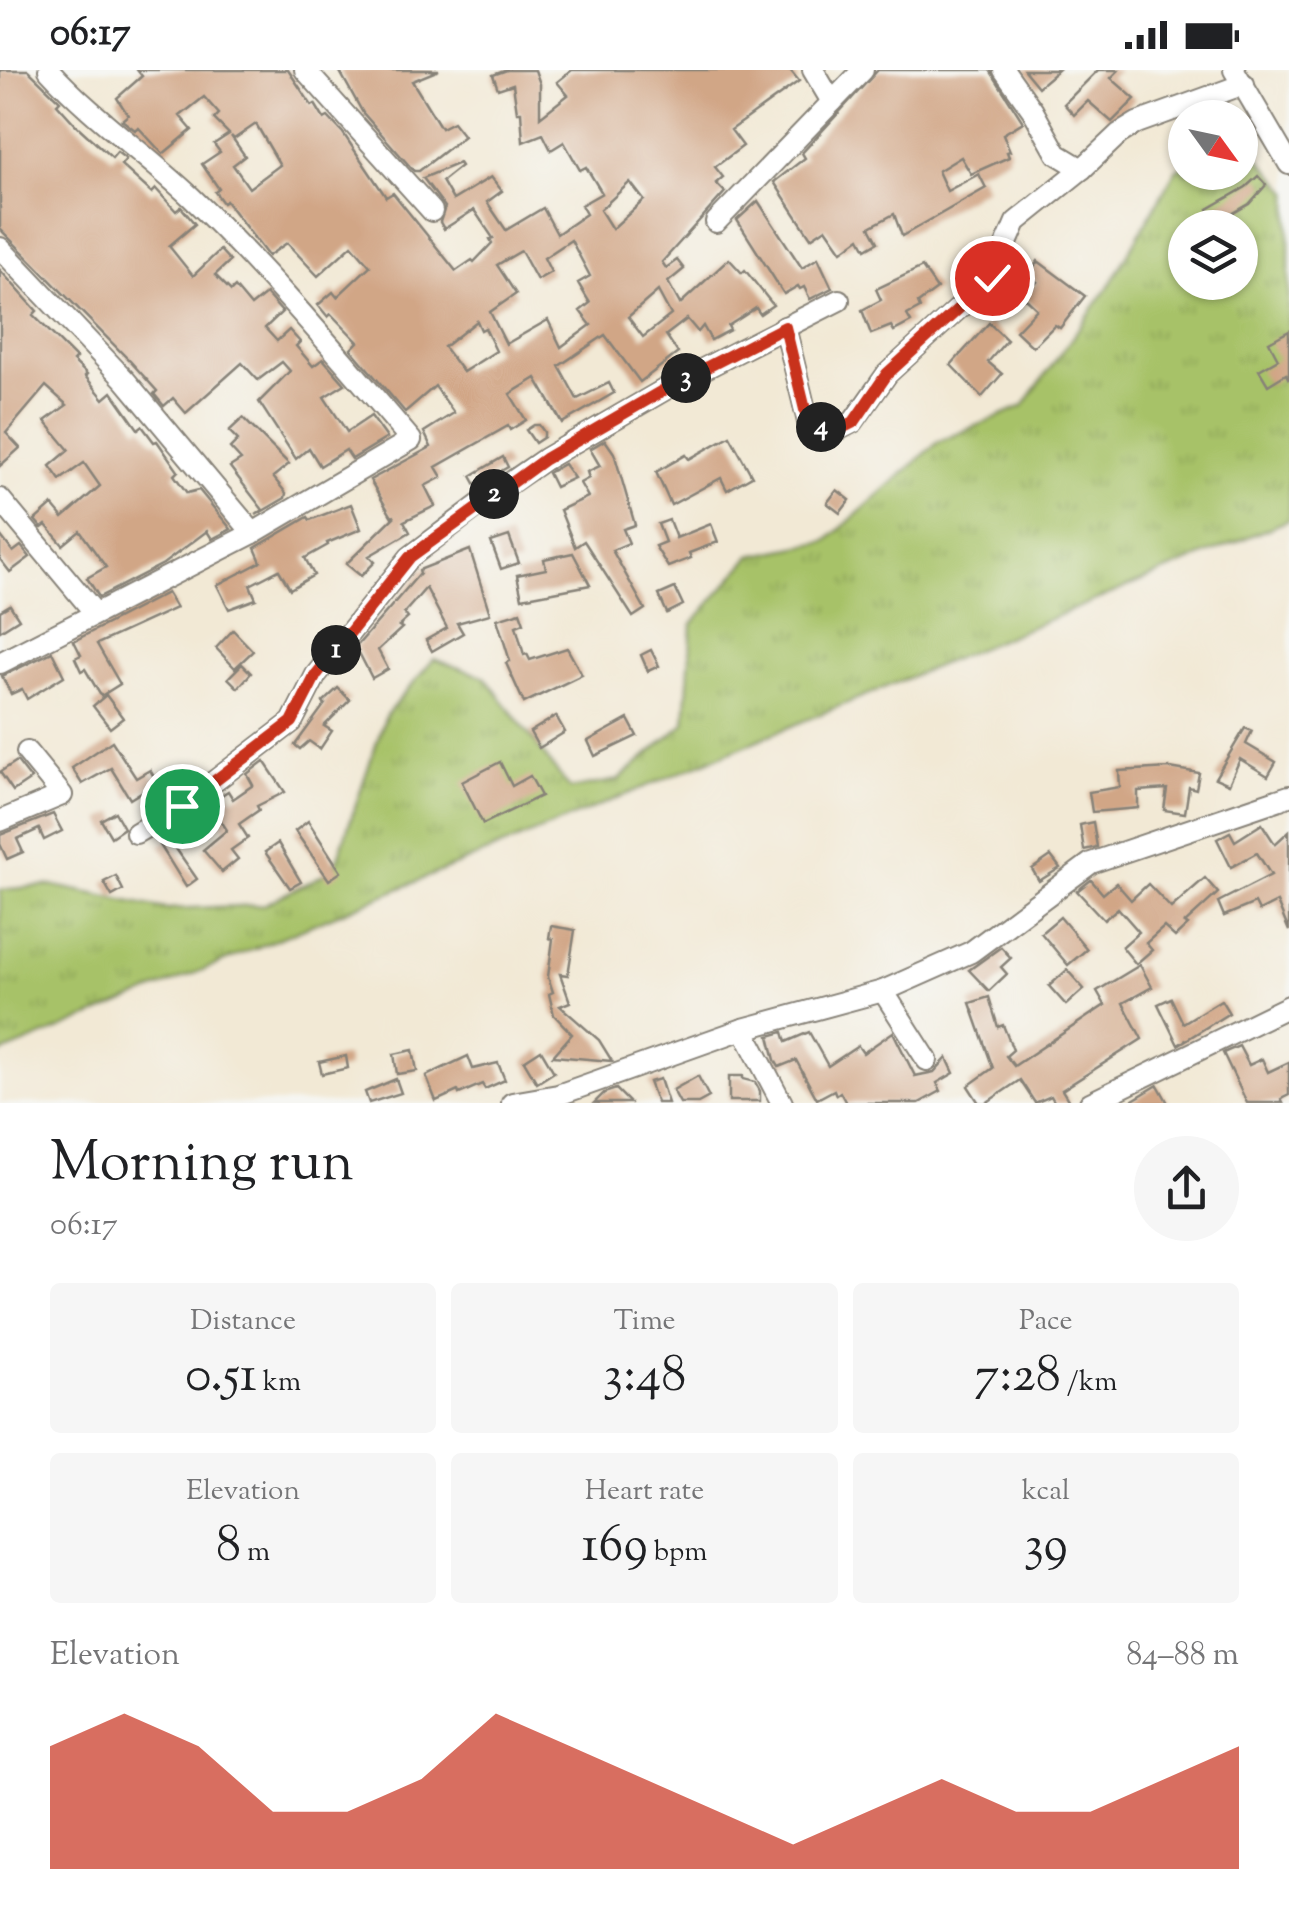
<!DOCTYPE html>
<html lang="en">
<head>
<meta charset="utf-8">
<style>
  :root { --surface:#fff; --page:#f6f6f6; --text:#202124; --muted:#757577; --accent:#c8321e }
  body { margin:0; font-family:"Sorts Mill Goudy",serif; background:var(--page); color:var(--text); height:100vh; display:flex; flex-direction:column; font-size:38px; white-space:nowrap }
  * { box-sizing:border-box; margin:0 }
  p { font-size:32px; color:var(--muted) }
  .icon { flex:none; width:55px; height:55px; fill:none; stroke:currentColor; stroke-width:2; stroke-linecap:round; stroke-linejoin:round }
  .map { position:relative; height:1033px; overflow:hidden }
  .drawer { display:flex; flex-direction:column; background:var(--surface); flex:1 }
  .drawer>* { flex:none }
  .needle { width:65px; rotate:123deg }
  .fabs { position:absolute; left:1168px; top:30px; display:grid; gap:20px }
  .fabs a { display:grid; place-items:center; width:90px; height:90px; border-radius:50%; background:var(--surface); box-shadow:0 2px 8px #0004; font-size:50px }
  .pin { position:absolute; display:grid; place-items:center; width:85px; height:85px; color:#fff; margin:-42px; border:5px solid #fff; border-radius:50%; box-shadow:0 2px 10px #0007 }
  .km { position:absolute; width:50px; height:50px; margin:-25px; border-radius:50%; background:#222; color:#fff; font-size:28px; line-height:50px; text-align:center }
  .round { display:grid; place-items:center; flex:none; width:105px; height:105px; border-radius:52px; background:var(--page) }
  .overview { display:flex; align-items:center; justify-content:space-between; height:170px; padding:0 50px }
  h1 { font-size:55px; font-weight:600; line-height:75px }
  .figures { display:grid; grid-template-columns:repeat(3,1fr); gap:15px; height:170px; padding:10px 50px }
  .figures div { display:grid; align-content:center; border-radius:10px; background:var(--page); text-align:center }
  .figures b { font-size:50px; font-weight:600 }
  .figures small { font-size:28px; font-weight:400 }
  .figures p { font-size:28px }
  .chart { height:280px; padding:20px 50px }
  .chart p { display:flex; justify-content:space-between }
  .chart svg { width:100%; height:180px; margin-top:10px; fill:var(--accent); opacity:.7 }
  .status { display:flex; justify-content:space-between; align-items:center; height:70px; padding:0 50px; background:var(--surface); direction:ltr }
  .status svg { height:28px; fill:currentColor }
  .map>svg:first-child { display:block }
  .grass { fill:url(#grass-tufts); stroke:#626f42; stroke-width:2.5; fill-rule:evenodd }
  .building { fill:#d1a686; fill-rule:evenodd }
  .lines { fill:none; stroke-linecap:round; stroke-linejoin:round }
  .minor-casing { stroke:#878278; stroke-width:24 }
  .minor { stroke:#fff; stroke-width:20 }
  .route-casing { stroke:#fff; stroke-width:20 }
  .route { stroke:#c8321e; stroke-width:12 }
</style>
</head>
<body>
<div class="status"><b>06:17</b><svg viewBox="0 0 49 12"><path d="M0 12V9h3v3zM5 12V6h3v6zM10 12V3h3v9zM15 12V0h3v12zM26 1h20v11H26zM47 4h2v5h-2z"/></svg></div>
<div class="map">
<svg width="1289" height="1033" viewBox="0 0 1289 1033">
  <defs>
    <pattern id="grass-tufts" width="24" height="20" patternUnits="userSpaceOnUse" patternTransform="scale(2.5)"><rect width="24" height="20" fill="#a7c268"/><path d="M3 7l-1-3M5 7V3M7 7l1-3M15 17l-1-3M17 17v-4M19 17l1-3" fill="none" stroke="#8fa65a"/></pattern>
  </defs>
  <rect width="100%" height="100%" fill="#f6f6f2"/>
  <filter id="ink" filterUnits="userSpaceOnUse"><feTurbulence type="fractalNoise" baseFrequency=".01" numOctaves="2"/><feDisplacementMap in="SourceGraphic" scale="20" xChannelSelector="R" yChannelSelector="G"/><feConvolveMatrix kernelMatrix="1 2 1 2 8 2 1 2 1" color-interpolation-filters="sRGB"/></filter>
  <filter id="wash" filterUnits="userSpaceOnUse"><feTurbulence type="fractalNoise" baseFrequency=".0048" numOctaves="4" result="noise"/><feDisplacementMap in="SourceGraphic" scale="40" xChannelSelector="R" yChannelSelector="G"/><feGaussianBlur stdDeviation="2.25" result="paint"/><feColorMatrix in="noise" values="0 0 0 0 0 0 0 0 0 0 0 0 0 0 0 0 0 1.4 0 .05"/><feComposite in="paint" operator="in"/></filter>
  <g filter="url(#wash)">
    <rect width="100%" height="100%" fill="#f2e9d5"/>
    <path class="grass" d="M 1240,67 L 1289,122 L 1289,450 L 0,984 L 0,820 L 51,815 L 166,839 L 263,835 L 334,799 L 386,645 L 434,589 L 485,607 L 570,719 L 618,710 L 685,653 L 692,554 L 751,486 L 827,471 L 938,372 L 1023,336 L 1111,213 L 1176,100 L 1185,95 L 1185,102 L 1240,102 ZM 1185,158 L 1240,158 L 1240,212 L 1185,212 Z"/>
    <g id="blocks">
      <g class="building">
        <path d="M 0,0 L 28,0 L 60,31 L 57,34 L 76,55 L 112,88 L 117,82 L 126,89 L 121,95 L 152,123 L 156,119 L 176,141 L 181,137 L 195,154 L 169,176 L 193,206 L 220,180 L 230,191 L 215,205 L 231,221 L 235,217 L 251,236 L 266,224 L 282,242 L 265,258 L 277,271 L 289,260 L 300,272 L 296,276 L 313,296 L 323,289 L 345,314 L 324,327 L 347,362 L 371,346 L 387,368 L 352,389 L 346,380 L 320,396 L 309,378 L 296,389 L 259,332 L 290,301 L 282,292 L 258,310 L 242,293 L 186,343 L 173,328 L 164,336 L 154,324 L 157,321 L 130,291 L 0,159 Z"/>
        <path d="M 137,0 L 288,0 L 312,36 L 315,34 L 324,49 L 328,47 L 343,63 L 386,127 L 393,123 L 456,201 L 472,190 L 474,192 L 492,173 L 490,169 L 493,168 L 474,140 L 444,159 L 440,152 L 445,137 L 423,108 L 459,93 L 461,96 L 442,111 L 453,130 L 491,107 L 502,121 L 487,132 L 506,160 L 543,138 L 557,164 L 586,144 L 581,135 L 602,123 L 586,97 L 580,100 L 564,72 L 551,80 L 543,64 L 523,72 L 521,42 L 517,42 L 513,14 L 498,19 L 493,5 L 507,0 L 535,0 L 540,14 L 540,47 L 568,25 L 557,12 L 572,0 L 790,0 L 799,11 L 731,60 L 743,76 L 715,97 L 723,107 L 716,113 L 725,122 L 662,192 L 666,198 L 677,190 L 684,199 L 668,212 L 680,234 L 729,189 L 742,203 L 745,200 L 773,235 L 760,244 L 756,238 L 728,256 L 730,260 L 711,270 L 703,256 L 698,262 L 687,249 L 666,265 L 678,283 L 640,312 L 605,265 L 559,296 L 577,329 L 609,313 L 614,323 L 562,353 L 536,308 L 510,324 L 526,350 L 510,360 L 508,356 L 436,397 L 442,407 L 425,416 L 435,436 L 404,451 L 410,462 L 369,486 L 375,492 L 361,506 L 346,494 L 395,446 L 392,447 L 370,410 L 431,377 L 424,362 L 454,343 L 435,316 L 405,342 L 351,279 L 358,272 L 331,244 L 328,247 L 318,235 L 333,222 L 337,227 L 370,196 L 352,175 L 318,206 L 287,173 L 268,186 L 226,131 L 223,133 L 215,122 L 219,119 L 202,94 L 220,82 L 214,74 L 229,64 L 214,49 L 219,44 L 204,27 L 180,46 L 192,60 L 163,84 L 138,57 L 135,60 L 122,50 L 128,45 L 117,28 L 142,6 ZM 256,54 L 280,95 L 249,118 L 233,95 L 245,86 L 231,66 L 234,69 ZM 630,112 L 644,130 L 612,159 L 600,140 ZM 571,170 L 590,206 L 578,213 L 590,233 L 580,241 L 591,255 L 561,277 L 548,250 L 506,274 L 490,242 L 516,224 L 497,195 L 521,181 L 537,210 L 551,202 L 544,188 ZM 658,221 L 671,245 L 643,267 L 628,247 ZM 477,251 L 481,260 L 485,258 L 496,281 L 463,302 L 444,277 Z"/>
        <path d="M 339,0 L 439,0 L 412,11 L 441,58 L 453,52 L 464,66 L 419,101 L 414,101 L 363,43 Z"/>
        <path d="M 878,0 L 990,0 L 1023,52 L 1003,64 L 1010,81 L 1007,82 L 1009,87 L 971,104 L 961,87 L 938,101 L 947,121 L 979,104 L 986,118 L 902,166 L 894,144 L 870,157 L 878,172 L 866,179 L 860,168 L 842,181 L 826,158 L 811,168 L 774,112 L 805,88 L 802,83 Z"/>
        <path d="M 1024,0 L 1058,0 L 1038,17 Z"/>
        <path d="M 1098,0 L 1119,0 L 1111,8 L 1135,29 L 1112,52 L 1088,31 L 1074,45 L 1064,34 Z"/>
        <path d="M 1258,106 L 1266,115 L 1249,134 L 1216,153 L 1208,139 L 1246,117 Z"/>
        <path d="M 758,131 L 802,198 L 818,188 L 832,218 L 810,229 L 804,217 L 800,219 L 798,216 L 784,224 L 737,150 Z"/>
        <path d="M 1038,191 L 1085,226 L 1060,258 L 1055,255 L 1033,277 L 1016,261 L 1037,239 L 1024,227 L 1037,212 L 1028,205 Z"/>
        <path d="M 922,197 L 937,219 L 918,233 L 920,238 L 907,245 L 911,252 L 894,261 L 891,256 L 871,264 L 862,240 L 881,230 L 876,219 Z"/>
        <path d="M 0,200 L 37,241 L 33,245 L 76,288 L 73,291 L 87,304 L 85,306 L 104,329 L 112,322 L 138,359 L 142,356 L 154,372 L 157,371 L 178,401 L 174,405 L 187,423 L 199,420 L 231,459 L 212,469 L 207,461 L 163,494 L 99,527 L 87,508 L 106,497 L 80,461 L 63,475 L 46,455 L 42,458 L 35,450 L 52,435 L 63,448 L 100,416 L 84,393 L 60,410 L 50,396 L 69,380 L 45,351 L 67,335 L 46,316 L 6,363 L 20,378 L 0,396 Z"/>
        <path d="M 989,253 L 1007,270 L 988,292 L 1002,304 L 982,327 L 951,295 Z"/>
        <path d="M 1289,261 L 1289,310 L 1286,304 L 1268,315 L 1259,300 L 1278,289 L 1269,272 Z"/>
        <path d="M 243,348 L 289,394 L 273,407 L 286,423 L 285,428 L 256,445 L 263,440 L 230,397 L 241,390 L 230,378 L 238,370 L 229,361 Z"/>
        <path d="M 534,355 L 539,355 L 544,362 L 544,367 L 535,373 L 526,360 Z"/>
        <path d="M 730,366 L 752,406 L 727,420 L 721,408 L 671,435 L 656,402 L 686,385 L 689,389 Z"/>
        <path d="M 605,370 L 614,383 L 635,455 L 623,459 L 629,473 L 612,480 L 645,539 L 633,547 L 584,471 L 575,477 L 560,440 L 588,427 L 580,413 L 589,408 L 587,402 L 600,396 L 590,379 Z"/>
        <path d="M 503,387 L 508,397 L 476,415 L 471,406 Z"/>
        <path d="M 564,394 L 574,408 L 555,417 L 548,403 Z"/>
        <path d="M 837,420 L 850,430 L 840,443 L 827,433 Z"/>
        <path d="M 351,434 L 361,459 L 327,473 L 328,475 L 305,488 L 314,505 L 290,519 L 279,500 L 250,515 L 256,529 L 229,539 L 217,515 L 261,492 L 255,478 L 308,447 L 310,450 Z"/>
        <path d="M 669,450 L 676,468 L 711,454 L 718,472 L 689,483 L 691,488 L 668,497 L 655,476 L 665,472 L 658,454 Z"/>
        <path d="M 0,465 L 13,482 L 21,476 L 30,487 L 10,502 L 0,489 Z"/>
        <path d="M 509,466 L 519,493 L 501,499 L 491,472 Z"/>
        <path d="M 470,480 L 490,544 L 457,553 L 463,563 L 432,581 L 426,570 L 447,558 L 426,518 L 404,543 L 408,548 L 399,556 L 402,558 L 378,580 L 388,599 L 372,608 L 356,577 L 420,503 L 419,500 Z"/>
        <path d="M 573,483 L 590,515 L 522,528 L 517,505 L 546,499 L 544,489 Z"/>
        <path d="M 675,518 L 683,535 L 667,543 L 659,525 Z"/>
        <path d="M 167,523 L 176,538 L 97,574 L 120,614 L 101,626 L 85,599 L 81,601 L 75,588 L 81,585 L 74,571 Z"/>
        <path d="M 10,535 L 19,549 L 0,561 L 0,541 Z"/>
        <path d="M 520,542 L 524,553 L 516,556 L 524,585 L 527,584 L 530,590 L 567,578 L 582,605 L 524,633 L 506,593 L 510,591 L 497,549 Z"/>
        <path d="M 233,560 L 253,581 L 235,598 L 216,578 Z"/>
        <path d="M 651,580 L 659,596 L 648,601 L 641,585 Z"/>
        <path d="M 52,582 L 64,606 L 27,629 L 22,619 L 11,624 L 2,606 Z"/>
        <path d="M 242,594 L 251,603 L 238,618 L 228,608 Z"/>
        <path d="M 338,618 L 350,630 L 324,656 L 332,661 L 320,679 L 309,671 L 300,679 L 295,675 L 325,634 L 323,632 Z"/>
        <path d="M 106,625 L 123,648 L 110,658 L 93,636 Z"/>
        <path d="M 556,646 L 565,662 L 539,678 L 530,662 Z"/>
        <path d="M 628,649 L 637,666 L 595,686 L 588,671 Z"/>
        <path d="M 1245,658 L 1252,661 L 1246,674 L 1276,692 L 1268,706 L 1240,689 L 1229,714 L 1215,708 Z"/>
        <path d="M 112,671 L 136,708 L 150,700 L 157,712 L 130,729 L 111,698 L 82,714 L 72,698 Z"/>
        <path d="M 17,691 L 31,709 L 13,721 L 0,702 Z"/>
        <path d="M 264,691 L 285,722 L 257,736 L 259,740 L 239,754 L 248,768 L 231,780 L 238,789 L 222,802 L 203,780 L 227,760 L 209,733 L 228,721 L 233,729 L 253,715 L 247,704 Z"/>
        <path d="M 500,692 L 512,716 L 530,706 L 541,726 L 483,754 L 462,712 Z"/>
        <path d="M 1170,698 L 1199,703 L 1196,719 L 1189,717 L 1185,743 L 1164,740 L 1167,719 L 1138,721 L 1138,738 L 1092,742 L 1089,722 L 1120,717 L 1119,701 Z"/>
        <path d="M 115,742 L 124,758 L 111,767 L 101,750 Z"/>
        <path d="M 53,744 L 62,761 L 44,770 L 39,759 L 17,769 L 23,782 L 7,789 L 0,774 L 0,765 Z"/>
        <path d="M 308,751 L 341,802 L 329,810 L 295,761 Z"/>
        <path d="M 1093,752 L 1097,777 L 1084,780 L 1080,755 Z"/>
        <path d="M 1262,754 L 1275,774 L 1289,761 L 1289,861 L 1277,832 L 1259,841 L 1255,833 L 1224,846 L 1218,832 L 1271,805 L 1257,783 L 1231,797 L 1217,769 L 1230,762 L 1235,771 Z"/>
        <path d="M 170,770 L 197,809 L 186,817 L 160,775 Z"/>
        <path d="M 278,773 L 301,812 L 290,818 L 265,782 Z"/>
        <path d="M 1051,786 L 1060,798 L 1039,811 L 1032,799 Z"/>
        <path d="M 116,806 L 123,820 L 112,826 L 104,812 Z"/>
        <path d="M 1205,808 L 1218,823 L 1185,853 L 1188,855 L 1175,867 L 1164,857 L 1146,873 L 1152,880 L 1136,894 L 1122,877 L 1139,862 L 1118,838 L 1104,850 L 1077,821 L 1091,810 L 1103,824 L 1116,813 L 1131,830 L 1148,814 L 1171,838 Z"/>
        <path d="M 1060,847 L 1087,879 L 1068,895 L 1041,863 Z"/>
        <path d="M 551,856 L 575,860 L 568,905 L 560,904 L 570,932 L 560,936 L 599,970 L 612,991 L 553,986 L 572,964 L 554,945 L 549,924 L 553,922 L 548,907 L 553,869 L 549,868 Z"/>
        <path d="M 1001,877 L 1011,888 L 1001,897 L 1007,904 L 989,921 L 969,900 Z"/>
        <path d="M 1140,895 L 1152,917 L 1123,933 L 1142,969 L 1062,1020 L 1070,1033 L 1055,1033 L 1051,1026 L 1035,1033 L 1020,1010 L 986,1033 L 979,1033 L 968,1016 L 993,998 L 970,933 L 989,927 L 998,957 L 1003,955 L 1013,980 L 1006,986 L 1014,996 L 1105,935 L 1097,921 Z"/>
        <path d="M 1067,900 L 1084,919 L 1066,935 L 1049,916 Z"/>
        <path d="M 1171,928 L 1183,953 L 1221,930 L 1229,943 L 1178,975 L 1158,934 Z"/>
        <path d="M 783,962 L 786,972 L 809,962 L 828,996 L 858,976 L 863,983 L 893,962 L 915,1006 L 934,1002 L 947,988 L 954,1003 L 937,1013 L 941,1021 L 919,1033 L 846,1033 L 840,1022 L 836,1025 L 834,1020 L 817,1029 L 796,990 L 779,997 L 775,990 L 769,966 Z"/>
        <path d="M 1239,976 L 1249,995 L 1262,989 L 1268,1002 L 1289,992 L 1289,1025 L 1281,1029 L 1283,1033 L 1247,1033 L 1223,983 Z"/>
        <path d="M 413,980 L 417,1001 L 397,1004 L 394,984 Z"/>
        <path d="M 541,980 L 554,1002 L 537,1013 L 524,991 Z"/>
        <path d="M 346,986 L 348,998 L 322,1004 L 319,992 Z"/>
        <path d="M 468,986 L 473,999 L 498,993 L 505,1010 L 485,1019 L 482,1014 L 459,1024 L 458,1021 L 436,1031 L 426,1006 Z"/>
        <path d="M 698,1006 L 709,1027 L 698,1033 L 680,1033 L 673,1020 Z"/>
        <path d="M 729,1006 L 743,1006 L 743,1009 L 755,1012 L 760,1021 L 760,1031 L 729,1031 Z"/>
        <path d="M 396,1009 L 401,1023 L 369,1033 L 365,1022 Z"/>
        <path d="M 660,1009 L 668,1033 L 657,1033 L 649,1012 Z"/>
        <path d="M 1158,1015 L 1168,1033 L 1128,1033 Z"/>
        <path d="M 616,1019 L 630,1033 L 594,1033 L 604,1023 Z"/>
      </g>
    </g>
  </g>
  <g filter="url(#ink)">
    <use href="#blocks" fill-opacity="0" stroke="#878278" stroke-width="2.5"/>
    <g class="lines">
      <defs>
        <g id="minor">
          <path d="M 305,0 L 432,141"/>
          <path d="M 813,0 L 832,32"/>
          <path d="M 1004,0 L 1033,41 L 1057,84 L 1082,99"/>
          <path d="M 1234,0 L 1289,94"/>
          <path d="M 716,152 L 863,0"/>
          <path d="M 0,178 L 125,310 L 253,463"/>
          <path d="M 785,257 L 808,352 L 834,362 L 853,352 L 887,304 L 992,208 L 1016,152 L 1082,99 L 1119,64 L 1137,53 L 1244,14"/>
          <path d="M 0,429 L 95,543"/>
          <path d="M 0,593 L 253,463 L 411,370 C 340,287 269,202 191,127 C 144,83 92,47 49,0"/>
          <path d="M 0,751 L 62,725 L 27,682"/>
          <path d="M 136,763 L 182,736 L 292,652 L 316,605 L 410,487 L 488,428 L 545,389 L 676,313 L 839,230"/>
          <path d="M 883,921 L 927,990"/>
          <path d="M 743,959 L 782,1033"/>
          <path d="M 512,1033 L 558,1025 L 743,959 L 883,921 L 971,882 L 1091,793 L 1289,726"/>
          <path d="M 1090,1033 L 1289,936"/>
        </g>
      </defs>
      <use href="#minor" class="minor-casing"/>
      <use href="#minor" class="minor"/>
    </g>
  </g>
  <g class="lines" filter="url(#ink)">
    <defs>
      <path id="route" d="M 182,736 L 292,652 L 316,605 L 410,487 L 545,389 L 676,313 L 785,257 L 808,352 L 834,362 L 854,352 L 887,304 L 992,208"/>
    </defs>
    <use href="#route" class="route-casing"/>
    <use href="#route" class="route"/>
  </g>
</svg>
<div class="fabs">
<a><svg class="needle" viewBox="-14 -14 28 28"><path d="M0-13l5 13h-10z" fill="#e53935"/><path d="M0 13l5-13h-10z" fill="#757577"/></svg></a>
<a><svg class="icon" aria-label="layers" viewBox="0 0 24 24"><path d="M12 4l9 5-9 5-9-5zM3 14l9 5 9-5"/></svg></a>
</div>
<div class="pin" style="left:182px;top:736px;background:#1e9e55"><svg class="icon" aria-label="arrive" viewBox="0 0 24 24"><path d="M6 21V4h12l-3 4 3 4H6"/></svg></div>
<div class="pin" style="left:992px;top:208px;background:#d93025"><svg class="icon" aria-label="check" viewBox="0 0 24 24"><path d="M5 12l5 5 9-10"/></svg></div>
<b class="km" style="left:336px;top:580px">1</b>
<b class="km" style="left:494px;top:424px">2</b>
<b class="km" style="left:686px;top:308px">3</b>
<b class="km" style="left:821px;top:357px">4</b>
</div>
<section class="drawer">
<div class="overview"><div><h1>Morning run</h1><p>06:17</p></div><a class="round"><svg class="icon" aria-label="share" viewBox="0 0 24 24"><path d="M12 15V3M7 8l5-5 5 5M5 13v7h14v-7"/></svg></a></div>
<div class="figures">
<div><p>Distance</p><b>0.51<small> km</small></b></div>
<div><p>Time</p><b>3:48</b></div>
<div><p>Pace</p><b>7:28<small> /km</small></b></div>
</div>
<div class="figures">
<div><p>Elevation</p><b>8<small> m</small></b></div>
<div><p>Heart rate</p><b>169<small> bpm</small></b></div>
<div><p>kcal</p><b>39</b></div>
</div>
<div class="chart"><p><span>Elevation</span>84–88 m</p>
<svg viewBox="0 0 160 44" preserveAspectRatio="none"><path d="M0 44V14L10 6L20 14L30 30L40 30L50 22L60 6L70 14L80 22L90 30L100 38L110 30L120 22L130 30L140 30L150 22L160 14V44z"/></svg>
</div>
</section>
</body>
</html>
